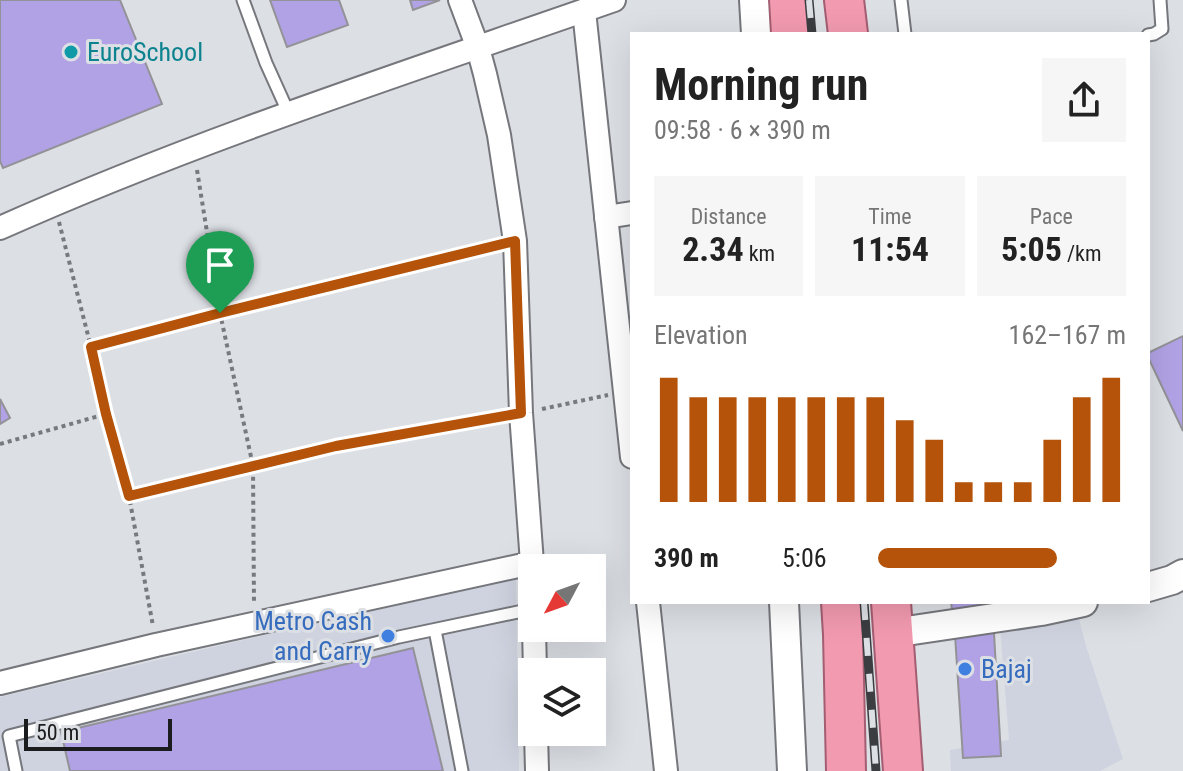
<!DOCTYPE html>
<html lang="en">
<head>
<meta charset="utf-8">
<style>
  :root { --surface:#fff; --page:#f6f6f6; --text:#222; --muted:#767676; --accent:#b45309 }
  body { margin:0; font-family:"Roboto Condensed",sans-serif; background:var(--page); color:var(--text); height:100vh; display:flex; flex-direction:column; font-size:30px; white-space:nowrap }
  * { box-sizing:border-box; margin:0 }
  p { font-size:26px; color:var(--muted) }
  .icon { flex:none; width:44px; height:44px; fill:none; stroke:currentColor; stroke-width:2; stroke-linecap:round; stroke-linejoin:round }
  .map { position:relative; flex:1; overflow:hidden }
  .details { position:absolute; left:630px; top:32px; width:520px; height:572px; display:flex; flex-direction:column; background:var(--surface); border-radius:0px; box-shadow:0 8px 32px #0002 }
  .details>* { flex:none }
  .needle { width:52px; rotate:229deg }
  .tools { position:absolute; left:518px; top:554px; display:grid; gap:16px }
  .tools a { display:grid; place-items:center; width:88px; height:88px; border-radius:0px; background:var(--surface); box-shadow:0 8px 32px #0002; font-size:40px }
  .scale { position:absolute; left:24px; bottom:20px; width:148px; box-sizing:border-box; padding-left:8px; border:4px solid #1b1c1e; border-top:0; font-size:22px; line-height:28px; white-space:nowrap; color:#1b1c1e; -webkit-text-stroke:6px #dcdfe4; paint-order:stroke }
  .pin { position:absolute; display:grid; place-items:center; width:68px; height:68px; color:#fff; margin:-82px -34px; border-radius:50% 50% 50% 0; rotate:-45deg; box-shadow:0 0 8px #0007 }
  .pin .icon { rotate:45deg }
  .round { display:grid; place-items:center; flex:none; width:84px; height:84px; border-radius:0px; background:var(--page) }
  .head { display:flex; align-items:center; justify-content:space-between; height:136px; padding:0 24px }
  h1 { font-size:44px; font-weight:700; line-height:60px }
  .figures { display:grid; grid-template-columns:repeat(3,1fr); gap:12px; height:136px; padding:8px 24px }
  .figures div { display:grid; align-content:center; border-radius:0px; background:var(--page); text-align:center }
  .figures b { font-size:34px; font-weight:700 }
  .figures small { font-size:22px; font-weight:400 }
  .figures p { font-size:22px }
  .chart { height:224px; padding:16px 24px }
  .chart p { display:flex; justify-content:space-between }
  .chart svg { width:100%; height:144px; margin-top:8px; stroke:var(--accent); stroke-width:6 }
  ul { padding:0 24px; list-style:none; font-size:26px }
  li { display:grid; grid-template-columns:128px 96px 1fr; align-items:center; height:60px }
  li i { height:20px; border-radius:10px; background:var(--accent) }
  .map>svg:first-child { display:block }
  .built { fill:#ced3df }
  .building { fill:#b1a2e5; stroke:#939297; stroke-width:2 }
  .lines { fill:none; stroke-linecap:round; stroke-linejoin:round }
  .service-casing { stroke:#75777c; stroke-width:15 }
  .minor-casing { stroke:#75777c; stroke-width:26 }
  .tertiary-casing { stroke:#75777c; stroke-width:32 }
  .trunk-casing { stroke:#a45d71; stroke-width:42 }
  .path { stroke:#77797d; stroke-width:4; stroke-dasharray:4 4; stroke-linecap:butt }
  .service { stroke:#fff; stroke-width:11 }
  .minor { stroke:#fff; stroke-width:22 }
  .tertiary { stroke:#fff; stroke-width:28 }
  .trunk { stroke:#f29ab0; stroke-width:38 }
  .rail-casing { stroke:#3c3d40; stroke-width:9 }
  .rail { stroke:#dcdfe4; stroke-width:6; stroke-dasharray:18; stroke-linecap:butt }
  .route-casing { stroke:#fff; stroke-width:16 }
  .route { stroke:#b45309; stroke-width:10 }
  .culture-dot { fill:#0f9aa8; stroke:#dcdfe4; stroke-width:3 }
  .shop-dot { fill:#3f7fe0; stroke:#dcdfe4; stroke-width:3 }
  .labels { text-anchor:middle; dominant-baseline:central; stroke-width:6; stroke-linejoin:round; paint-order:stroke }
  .culture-label { font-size:26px; fill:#0d838f; stroke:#dcdfe4; text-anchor:start }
  .shop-label { font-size:26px; fill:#366cbe; stroke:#dcdfe4; text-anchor:end }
</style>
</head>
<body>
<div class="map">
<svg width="1183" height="771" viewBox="0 0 1183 771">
  <rect width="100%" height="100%" fill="#dcdfe4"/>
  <g class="built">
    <path d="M 516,576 L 519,771 L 0,771 L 0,697 Z"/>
    <path d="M 1077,612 L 1086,646 L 1123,759 L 1100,771 L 951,771 L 950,750 L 1009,740 L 1000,626 Z"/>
  </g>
  <g class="building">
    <path d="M 0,0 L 120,0 L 162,104 L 3,168 L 0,161 Z"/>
    <path d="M 270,0 L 339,0 L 348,25 L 287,47 Z"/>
    <path d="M 410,0 L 440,0 L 413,10 Z"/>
    <path d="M 1183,336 L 1183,431 L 1148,357 L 1148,353 Z"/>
    <path d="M 0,399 L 10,418 L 0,424 Z"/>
    <path d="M 951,602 L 991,602 L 992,613 L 953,617 Z"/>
    <path d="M 994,633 L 1001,756 L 963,758 L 955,635 Z"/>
    <path d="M 413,648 L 443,771 L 70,771 L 61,732 Z"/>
  </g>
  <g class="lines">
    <defs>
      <g id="service">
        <path d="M 243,0 L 266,63 L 289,114"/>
        <path d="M 901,0 L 905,34"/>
        <path d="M 1148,35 L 1154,34 L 1162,29 L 1160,0"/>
        <path d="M 435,630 L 462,771"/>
        <path d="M 16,771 L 9,736 L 399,637 L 532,609"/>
      </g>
      <g id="minor">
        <path d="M 584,11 L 632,457"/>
        <path d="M 606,217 L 632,213"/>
        <path d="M 0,228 C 199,139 408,72 614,0"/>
        <path d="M 648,602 L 666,771"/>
        <path d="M 534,628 L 535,672"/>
        <path d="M 0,683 L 156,645 L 532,563 L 521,413 L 515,241 L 499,135 L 485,74 L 478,48 L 460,0"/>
        <path d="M 536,732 L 537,771"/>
      </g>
      <g id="tertiary">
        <path d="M 754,0 L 756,34"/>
        <path d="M 1148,587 L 1172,580 L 1183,574"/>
        <path d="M 784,602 L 792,771"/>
        <path d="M 893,633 L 1041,611 L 1083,602"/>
      </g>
      <g id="trunk">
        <path d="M 789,0 L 791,34"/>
        <path d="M 844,0 L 848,34"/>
        <path d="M 841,602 L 843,634 L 846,771"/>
        <path d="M 891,602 L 903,771"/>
      </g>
    </defs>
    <use href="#service" class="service-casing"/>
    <use href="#minor" class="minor-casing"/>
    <use href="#tertiary" class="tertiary-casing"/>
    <use href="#trunk" class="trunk-casing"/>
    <g class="path">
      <path d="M 197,170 L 220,313 L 253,466 L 254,604"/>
      <path d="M 59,222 L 91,347 L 106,414 L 129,496 L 153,626"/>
      <path d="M 91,347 L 220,313 L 496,246"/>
      <path d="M 542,409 L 608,395"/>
      <path d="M 0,444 L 106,414"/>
      <path d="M 129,496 L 336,446 L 502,416"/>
    </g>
    <use href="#service" class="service"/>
    <use href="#minor" class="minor"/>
    <use href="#tertiary" class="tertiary"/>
    <use href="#trunk" class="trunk"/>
    <defs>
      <g id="rail">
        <path d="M 809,0 L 812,34"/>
        <path d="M 864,602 L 876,771"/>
      </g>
    </defs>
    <use href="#rail" class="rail-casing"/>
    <use href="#rail" class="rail"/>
  </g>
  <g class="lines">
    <defs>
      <path id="route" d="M 515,241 L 521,413 L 336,446 L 129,496 L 106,414 L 91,347 L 220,313 Z"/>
    </defs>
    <use href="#route" class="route-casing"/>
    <use href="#route" class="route"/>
  </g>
  <circle class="culture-dot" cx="71" cy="52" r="8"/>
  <g class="shop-dot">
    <circle cx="388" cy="636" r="8"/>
    <circle cx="965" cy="669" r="8"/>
  </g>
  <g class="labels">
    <g class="culture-label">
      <text x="87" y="52">EuroSchool</text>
    </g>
    <g class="shop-label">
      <text x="372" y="621">Metro Cash<tspan x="372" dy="30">and Carry</tspan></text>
      <text x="981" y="669" text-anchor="start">Bajaj</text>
    </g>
  </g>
</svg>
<div class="tools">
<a><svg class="needle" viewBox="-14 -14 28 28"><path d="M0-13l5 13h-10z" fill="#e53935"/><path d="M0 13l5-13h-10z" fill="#767676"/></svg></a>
<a><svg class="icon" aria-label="layers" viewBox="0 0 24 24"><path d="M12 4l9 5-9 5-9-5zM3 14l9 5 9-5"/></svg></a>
</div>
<div class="scale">50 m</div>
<div class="pin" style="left:220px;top:313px;background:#1e9e55"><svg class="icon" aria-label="arrive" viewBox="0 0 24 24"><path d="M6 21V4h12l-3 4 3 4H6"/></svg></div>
<section class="details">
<div class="head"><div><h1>Morning run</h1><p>09:58 · 6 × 390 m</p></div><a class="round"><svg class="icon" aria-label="share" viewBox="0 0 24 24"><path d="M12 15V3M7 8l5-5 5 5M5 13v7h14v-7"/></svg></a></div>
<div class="figures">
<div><p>Distance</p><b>2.34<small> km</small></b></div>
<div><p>Time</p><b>11:54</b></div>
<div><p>Pace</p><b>5:05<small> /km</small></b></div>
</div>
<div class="chart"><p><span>Elevation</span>162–167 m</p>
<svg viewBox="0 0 160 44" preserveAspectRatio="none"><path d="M5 44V6M15 44V12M25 44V12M35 44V12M45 44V12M55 44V12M65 44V12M75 44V12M85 44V19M95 44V25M105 44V38M115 44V38M125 44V38M135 44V25M145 44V12M155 44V6"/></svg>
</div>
<ul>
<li><b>390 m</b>5:06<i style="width:72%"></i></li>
</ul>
</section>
</div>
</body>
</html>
